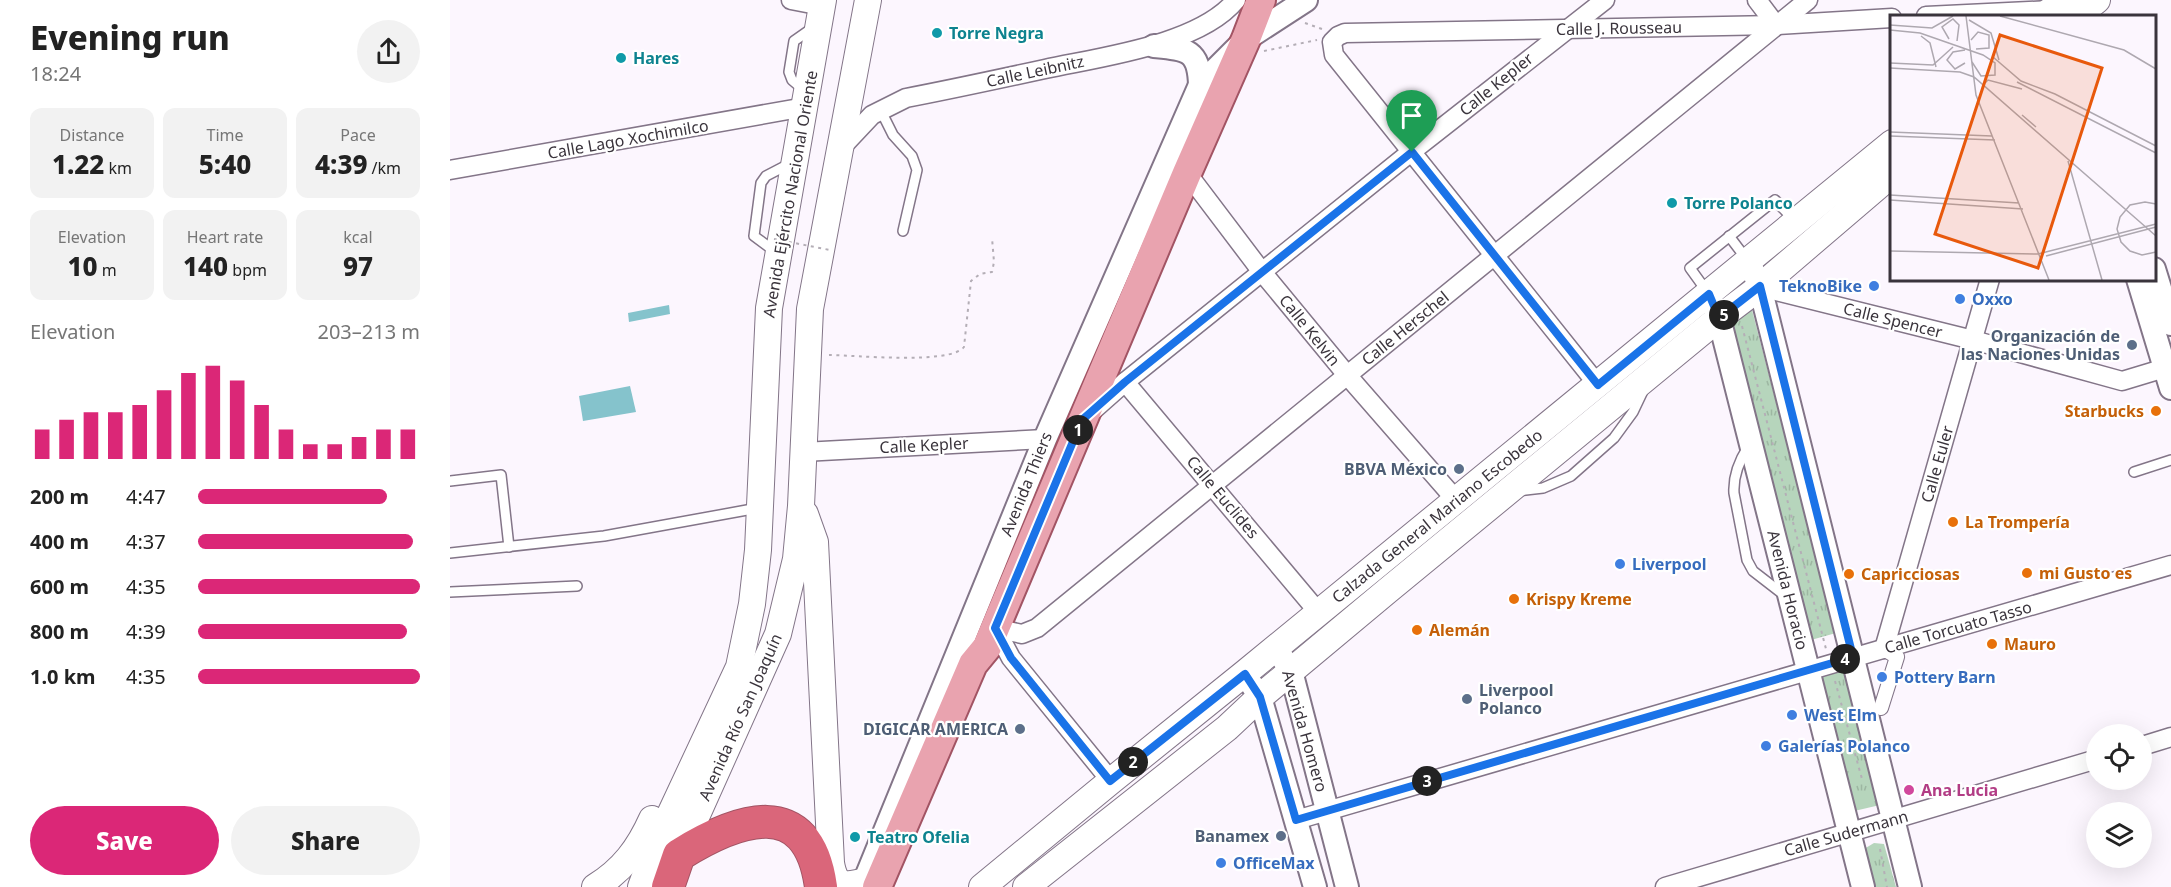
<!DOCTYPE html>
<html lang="en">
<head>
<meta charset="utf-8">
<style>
  :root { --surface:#fff; --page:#f2f2f2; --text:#222; --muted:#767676; --accent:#db2777 }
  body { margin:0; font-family:"Noto Sans",sans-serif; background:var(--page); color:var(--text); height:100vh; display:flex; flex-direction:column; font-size:22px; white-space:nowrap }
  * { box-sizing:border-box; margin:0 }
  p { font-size:20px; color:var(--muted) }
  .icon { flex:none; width:33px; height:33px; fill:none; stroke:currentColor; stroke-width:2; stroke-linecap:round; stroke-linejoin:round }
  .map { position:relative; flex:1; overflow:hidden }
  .panel { display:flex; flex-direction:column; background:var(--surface); width:450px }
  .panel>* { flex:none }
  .buttons { position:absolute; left:1636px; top:724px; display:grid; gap:12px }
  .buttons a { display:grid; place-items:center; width:66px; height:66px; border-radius:50%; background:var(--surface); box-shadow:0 6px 24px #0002; font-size:30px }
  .pin { position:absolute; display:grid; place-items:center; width:51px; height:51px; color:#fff; margin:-62px -26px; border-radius:50% 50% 50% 0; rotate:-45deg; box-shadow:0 0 6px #0007 }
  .pin .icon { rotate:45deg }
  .km { position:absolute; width:30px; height:30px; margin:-15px; border-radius:50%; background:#222; color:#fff; font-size:16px; line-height:30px; text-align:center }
  .round { display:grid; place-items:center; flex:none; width:63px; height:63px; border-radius:32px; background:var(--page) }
  .summary { display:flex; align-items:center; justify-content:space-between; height:102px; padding:0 30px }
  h1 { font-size:33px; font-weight:800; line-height:45px }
  .metrics { display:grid; grid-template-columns:repeat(3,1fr); gap:9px; height:102px; padding:6px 30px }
  .metrics div { display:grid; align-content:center; border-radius:12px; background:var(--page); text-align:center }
  .metrics b { font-size:26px; font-weight:800 }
  .metrics small { font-size:16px; font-weight:400 }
  .metrics p { font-size:16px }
  .chart { height:168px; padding:12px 30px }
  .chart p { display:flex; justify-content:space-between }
  .chart svg { width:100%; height:108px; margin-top:6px; stroke:var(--accent); stroke-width:6 }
  .cta { display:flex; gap:12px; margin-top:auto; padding:12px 30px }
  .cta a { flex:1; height:69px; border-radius:36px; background:var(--accent); color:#fff; font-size:24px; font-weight:800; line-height:69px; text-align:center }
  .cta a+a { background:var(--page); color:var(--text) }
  ul { padding:0 30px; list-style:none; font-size:20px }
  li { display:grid; grid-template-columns:96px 72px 1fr; align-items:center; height:45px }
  li i { height:15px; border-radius:8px; background:var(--accent) }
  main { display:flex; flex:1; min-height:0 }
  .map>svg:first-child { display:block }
  .park { fill:url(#park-tufts) }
  .water { fill:#85c3cc }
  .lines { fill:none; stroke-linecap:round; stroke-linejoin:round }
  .service-casing { stroke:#837588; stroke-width:12 }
  .pedestrian-casing { stroke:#837588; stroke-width:16 }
  .minor-casing { stroke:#837588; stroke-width:21 }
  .tertiary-casing { stroke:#837588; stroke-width:26 }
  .secondary-casing { stroke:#837588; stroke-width:28 }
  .primary-casing { stroke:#a25464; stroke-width:32 }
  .motorway-casing { stroke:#a25464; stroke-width:34 }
  .path { stroke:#b4aeb6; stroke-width:2; stroke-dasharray:3 4.5; stroke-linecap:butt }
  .service { stroke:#fff; stroke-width:9 }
  .pedestrian { stroke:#fff; stroke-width:14 }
  .minor { stroke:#fff; stroke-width:18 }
  .tertiary { stroke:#fff; stroke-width:22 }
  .secondary { stroke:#fff; stroke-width:26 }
  .primary { stroke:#e9a3af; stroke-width:28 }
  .motorway { stroke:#da667a; stroke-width:32 }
  .path-bridge { stroke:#b4aeb6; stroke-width:2; stroke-dasharray:3 4.5; stroke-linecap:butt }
  .route-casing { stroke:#fff; stroke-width:12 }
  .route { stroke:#1a73e8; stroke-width:8 }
  .culture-dot { fill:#0f9aa8; stroke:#fff; stroke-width:2 }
  .shop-dot { fill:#3f7fe0; stroke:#fff; stroke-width:2 }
  .service-dot { fill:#5c6f8a; stroke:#fff; stroke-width:2 }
  .food-dot { fill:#e8710a; stroke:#fff; stroke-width:2 }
  .hotel-dot { fill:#d1479c; stroke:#fff; stroke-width:2 }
  .labels { text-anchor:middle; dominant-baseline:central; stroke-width:4.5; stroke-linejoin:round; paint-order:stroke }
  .street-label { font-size:16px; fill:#3a343c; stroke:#fff }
  .culture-label { font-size:16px; font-weight:bold; fill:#0d838f; stroke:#fff; text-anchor:start }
  .shop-label { font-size:16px; font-weight:bold; fill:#366cbe; stroke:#fff; text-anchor:start }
  .service-label { font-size:16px; font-weight:bold; fill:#4e5e75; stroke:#fff; text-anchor:end }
  .food-label { font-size:16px; font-weight:bold; fill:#c56008; stroke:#fff; text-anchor:start }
  .hotel-label { font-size:16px; font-weight:bold; fill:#b23c85; stroke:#fff; text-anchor:start }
  .inset-road { fill:none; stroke:#aea8b0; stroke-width:1.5 }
  .view { fill:#e8590c; fill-opacity:0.15; stroke:#e8590c; stroke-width:3 }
  .inset-edge { fill:none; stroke:#3a343c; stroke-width:3 }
</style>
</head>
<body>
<main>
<section class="panel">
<div class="summary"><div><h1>Evening run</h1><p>18:24</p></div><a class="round"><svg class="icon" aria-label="share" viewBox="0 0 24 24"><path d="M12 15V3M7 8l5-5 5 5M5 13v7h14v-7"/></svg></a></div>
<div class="metrics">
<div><p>Distance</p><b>1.22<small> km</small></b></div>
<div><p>Time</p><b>5:40</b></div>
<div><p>Pace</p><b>4:39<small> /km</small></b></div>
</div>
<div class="metrics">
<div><p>Elevation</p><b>10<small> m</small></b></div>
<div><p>Heart rate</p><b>140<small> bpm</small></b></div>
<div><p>kcal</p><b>97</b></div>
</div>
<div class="chart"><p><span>Elevation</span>203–213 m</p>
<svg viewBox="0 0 160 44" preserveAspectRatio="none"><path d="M5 44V32M15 44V28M25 44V25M35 44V25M45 44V22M55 44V16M65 44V9M75 44V6M85 44V12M95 44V22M105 44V32M115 44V38M125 44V38M135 44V35M145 44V32M155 44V32"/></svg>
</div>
<ul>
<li><b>200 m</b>4:47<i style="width:85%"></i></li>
<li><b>400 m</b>4:37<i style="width:97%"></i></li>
<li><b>600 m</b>4:35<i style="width:100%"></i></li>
<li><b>800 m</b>4:39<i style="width:94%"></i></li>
<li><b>1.0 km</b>4:35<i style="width:100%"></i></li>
</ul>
<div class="cta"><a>Save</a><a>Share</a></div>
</section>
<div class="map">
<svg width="1721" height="887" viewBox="0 0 1721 887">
  <defs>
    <pattern id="park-tufts" width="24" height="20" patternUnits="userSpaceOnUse" patternTransform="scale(1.5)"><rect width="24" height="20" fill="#b6d5bc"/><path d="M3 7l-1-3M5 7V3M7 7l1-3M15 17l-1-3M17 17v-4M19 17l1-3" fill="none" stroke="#9db7a2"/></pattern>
  </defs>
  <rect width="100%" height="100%" fill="#fcf6fe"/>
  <g class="park">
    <path d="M 1302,310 L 1386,633 L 1361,640 L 1279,325 Z"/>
    <path d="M 1396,669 L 1430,805 L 1400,812 L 1369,677 Z"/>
    <path d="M 1424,843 L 1434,844 L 1446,887 L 1418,887 L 1414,849 Z"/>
  </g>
  <g class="water">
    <path d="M 219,305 L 220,314 L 179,322 L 178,313 Z"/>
    <path d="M 180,386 L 186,412 L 133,421 L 129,396 Z"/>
  </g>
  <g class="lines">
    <defs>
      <g id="service">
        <path d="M 355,91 L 342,80 L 339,72 L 344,41 L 364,27"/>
        <path d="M 431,111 L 443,135 L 462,156 L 467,170 L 453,231"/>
        <path d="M 1279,236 L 1298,261"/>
        <path d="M 327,253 L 304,236 L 311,183 L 316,176 L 341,163"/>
        <path d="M 1258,293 L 1240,268 L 1325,200 L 1345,221"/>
        <path d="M 1298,447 C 1289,461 1283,476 1284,493 L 1297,560 L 1303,571 L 1334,595"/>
        <path d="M 1684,472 L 1721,460"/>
        <path d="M 0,481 L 51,475 L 59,547"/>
        <path d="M 1068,491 L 1093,488 L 1121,476 L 1164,438 L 1183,412 L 1193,391"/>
        <path d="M 0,553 L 154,536 L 308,508"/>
        <path d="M 0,592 L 127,586"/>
      </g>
      <path id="pedestrian" d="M 1431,708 L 1447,657 L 1434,649"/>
      <g id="minor">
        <path d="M 341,0 L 372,6"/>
        <path d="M 1307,0 L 1326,25"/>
        <path d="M 1476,16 L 1601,10"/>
        <path d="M 390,149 L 422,115 L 456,98 C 503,89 549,79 595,69 C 650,57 749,45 786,0"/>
        <path d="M 0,170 L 355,107"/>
        <path d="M 731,170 L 737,173 L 812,272 L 897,375 L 1006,500"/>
        <path d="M 1310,287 L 1523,340 L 1672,381 L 1715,368"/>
        <path d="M 675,382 L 869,613"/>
        <path d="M 1148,385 L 884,55 L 882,42 L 888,36 L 895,33 L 1326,25 L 1442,18"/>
        <path d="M 640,413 L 675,382 L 961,152 L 1155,0"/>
        <path d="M 353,452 L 595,439"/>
        <path d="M 545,628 L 572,634 L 587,628 L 1358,0"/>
        <path d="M 545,628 L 561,658 L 661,781"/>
        <path d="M 1434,649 L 1540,279"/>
        <path d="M 1692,746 L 1721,737"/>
        <path d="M 846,820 L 1721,565"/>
        <path d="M 1215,887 L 1647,759"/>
      </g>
      <g id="tertiary">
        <path d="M 704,46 C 736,49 749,49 750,85"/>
        <path d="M 1299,262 L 1310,287 L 1460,887"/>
        <path d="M 1704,269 L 1721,324"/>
        <path d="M 1688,279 L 1721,388"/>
        <path d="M 1263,304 L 1269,318 L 1413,887"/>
        <path d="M 826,648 L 841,671 L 897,887"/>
        <path d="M 802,685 L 810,697 L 865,887"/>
        <path d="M 415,880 L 595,439 L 750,85 L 796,39 L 856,0"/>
      </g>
      <g id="secondary">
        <path d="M 1593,16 L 1615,0"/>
        <path d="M 1627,16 L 1647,0"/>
        <path d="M 355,514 L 365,542 L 381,863 C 385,886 393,887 415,881"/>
        <path d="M 229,855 L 328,634 L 346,559 L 351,506 L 360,309 L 418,0"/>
        <path d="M 145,887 C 173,870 189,848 202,819"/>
        <path d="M 191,887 L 210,836 L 289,667 L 302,604 L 308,550 L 319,308 L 373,0"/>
        <path d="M 532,887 L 661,781 L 795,673 L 1442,143"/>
        <path d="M 576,887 L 777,728 L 810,697 L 937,591 L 1269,318 L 1310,287 L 1442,174"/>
      </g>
      <path id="primary" d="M 427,887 L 523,664 L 537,647 L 737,173 L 796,39 L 811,0"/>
      <path id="motorway" d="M 218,887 L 229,855 C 287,819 358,792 371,887"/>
    </defs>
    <use href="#service" class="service-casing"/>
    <use href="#pedestrian" class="pedestrian-casing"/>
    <use href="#minor" class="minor-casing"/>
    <use href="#tertiary" class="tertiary-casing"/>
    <use href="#secondary" class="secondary-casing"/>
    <use href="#primary" class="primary-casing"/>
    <use href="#motorway" class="motorway-casing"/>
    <g class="path">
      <path d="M 855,23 L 872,29"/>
      <path d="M 814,51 L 867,40"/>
      <path d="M 1292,326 L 1376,649"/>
      <path d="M 379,355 C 404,355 500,365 514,347 L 521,281 L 530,274 L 542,272 L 544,262 L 542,238"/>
      <path d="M 1385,681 L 1412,779"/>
      <path d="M 1430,849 L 1437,887"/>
    </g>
    <use href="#service" class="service"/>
    <use href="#pedestrian" class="pedestrian"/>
    <use href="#minor" class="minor"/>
    <use href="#tertiary" class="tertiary"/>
    <use href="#secondary" class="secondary"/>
    <use href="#primary" class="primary"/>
    <use href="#motorway" class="motorway"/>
    <path class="path-bridge" d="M 324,239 L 380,250"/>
  </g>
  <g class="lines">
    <defs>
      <path id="route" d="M 962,152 L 1148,385 L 1259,294 L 1269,318 L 1310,286 L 1403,657 L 846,820 L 810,697 L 795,674 L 660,781 L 561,658 L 545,628 L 632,420 L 675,382 Z"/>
    </defs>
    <use href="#route" class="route-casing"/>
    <use href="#route" class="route"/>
  </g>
  <g class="culture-dot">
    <circle cx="487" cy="33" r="6"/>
    <circle cx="171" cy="58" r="6"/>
    <circle cx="1222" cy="203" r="6"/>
    <circle cx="405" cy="837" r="6"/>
  </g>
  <g class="shop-dot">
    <circle cx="1424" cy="286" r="6"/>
    <circle cx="1510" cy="299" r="6"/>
    <circle cx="1170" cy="564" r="6"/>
    <circle cx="1432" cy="677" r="6"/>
    <circle cx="1342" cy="715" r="6"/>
    <circle cx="1316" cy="746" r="6"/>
    <circle cx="771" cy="863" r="6"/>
  </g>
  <g class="service-dot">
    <circle cx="1682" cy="345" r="6"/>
    <circle cx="1009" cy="469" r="6"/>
    <circle cx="1017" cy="699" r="6"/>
    <circle cx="570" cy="729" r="6"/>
    <circle cx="831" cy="836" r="6"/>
  </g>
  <g class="food-dot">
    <circle cx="1706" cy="411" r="6"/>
    <circle cx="1503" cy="522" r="6"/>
    <circle cx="1577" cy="573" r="6"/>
    <circle cx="1399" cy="574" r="6"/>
    <circle cx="1064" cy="599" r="6"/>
    <circle cx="967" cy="630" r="6"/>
    <circle cx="1542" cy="644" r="6"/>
  </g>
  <circle class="hotel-dot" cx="1459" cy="790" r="6"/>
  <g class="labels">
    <g class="street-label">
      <text transform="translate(1169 28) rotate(-1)">Calle J. Rousseau</text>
      <text transform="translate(585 71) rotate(-12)">Calle Leibnitz</text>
      <text transform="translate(1046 84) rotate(-39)">Calle Kepler</text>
      <text transform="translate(178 139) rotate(-10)">Calle Lago Xochimilco</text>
      <text transform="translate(340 194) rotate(-80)">Avenida Ejército Nacional Oriente</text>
      <text transform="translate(1443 320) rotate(14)">Calle Spencer</text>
      <text transform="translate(955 328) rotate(-39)">Calle Herschel</text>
      <text transform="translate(860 330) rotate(51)">Calle Kelvin</text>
      <text transform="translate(474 445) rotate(-3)">Calle Kepler</text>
      <text transform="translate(1487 464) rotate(-74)">Calle Euler</text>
      <text transform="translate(576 484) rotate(-68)">Avenida Thiers</text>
      <text transform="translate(773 497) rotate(50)">Calle Euclides</text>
      <text transform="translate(987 516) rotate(-39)">Calzada General Mariano Escobedo</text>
      <text transform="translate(1338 590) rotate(76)">Avenida Horacio</text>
      <text transform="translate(1508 627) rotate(-16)">Calle Torcuato Tasso</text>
      <text transform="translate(290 717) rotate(-66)">Avenida Río San Joaquín</text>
      <text transform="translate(855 731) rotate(74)">Avenida Homero</text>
      <text transform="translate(1396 833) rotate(-16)">Calle Sudermann</text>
    </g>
    <g class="culture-label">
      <text x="499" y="33">Torre Negra</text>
      <text x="183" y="58">Hares</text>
      <text x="1234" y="203">Torre Polanco</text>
      <text x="417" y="837">Teatro Ofelia</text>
    </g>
    <g class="shop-label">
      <text x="1412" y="286" text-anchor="end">TeknoBike</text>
      <text x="1522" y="299">Oxxo</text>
      <text x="1182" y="564">Liverpool</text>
      <text x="1444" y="677">Pottery Barn</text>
      <text x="1354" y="715">West Elm</text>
      <text x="1328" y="746">Galerías Polanco</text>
      <text x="783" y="863">OfficeMax</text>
    </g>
    <g class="service-label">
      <text x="1670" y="336">Organización de<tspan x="1670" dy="18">las Naciones Unidas</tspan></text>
      <text x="997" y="469">BBVA México</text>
      <text x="1029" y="690" text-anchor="start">Liverpool<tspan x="1029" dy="18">Polanco</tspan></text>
      <text x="558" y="729">DIGICAR AMERICA</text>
      <text x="819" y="836">Banamex</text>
    </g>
    <g class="food-label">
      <text x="1694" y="411" text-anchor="end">Starbucks</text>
      <text x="1515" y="522">La Trompería</text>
      <text x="1589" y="573">mi Gusto es</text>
      <text x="1411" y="574">Capricciosas</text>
      <text x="1076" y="599">Krispy Kreme</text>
      <text x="979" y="630">Alemán</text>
      <text x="1554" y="644">Mauro</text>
    </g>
    <g class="hotel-label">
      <text x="1471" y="790">Ana Lucia</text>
    </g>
  </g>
  <g transform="translate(1440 15)">
    <rect width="266" height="266" fill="#fcf6fe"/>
    <path class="inset-road" d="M 76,1 L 86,80 L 159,265M 110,1 L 234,35 L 266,54M 79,5 L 101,18 L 109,45M 0,10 L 42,13 L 63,1M 0,15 L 30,18 L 93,40 L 105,48 L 105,60 L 91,61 L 82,47M 31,21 L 40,28 L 46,52M 59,24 L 52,12 L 63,4 L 69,10 L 67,26M 81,25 L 88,17 L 99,20 L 99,33 L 86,34M 75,35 L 63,37 L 57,45 L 65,54 L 75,48M 103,42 L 131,66 L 165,79 L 266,131M 0,48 L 43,50 L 63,32M 0,53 L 70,57 L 84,62 L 266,221M 127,67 L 266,138M 95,68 L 98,65 L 132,74M 132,100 L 146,112M 0,117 L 102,121M 0,121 L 105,125M 178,146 L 212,265M 0,180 L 129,188M 0,185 L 133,194M 266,189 L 255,187 L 240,190 L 230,202 L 227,214 L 231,227 L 240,236 L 252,240 L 266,237M 0,236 L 148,239 L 266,209M 156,241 L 266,212"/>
    <path class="view" d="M 110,20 L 212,53 L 148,253 L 45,219 Z"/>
    <rect width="266" height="266" class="inset-edge"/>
  </g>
</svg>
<div class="buttons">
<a><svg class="icon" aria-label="locate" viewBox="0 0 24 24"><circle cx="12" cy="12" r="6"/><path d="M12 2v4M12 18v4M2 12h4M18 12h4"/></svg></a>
<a><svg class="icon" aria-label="layers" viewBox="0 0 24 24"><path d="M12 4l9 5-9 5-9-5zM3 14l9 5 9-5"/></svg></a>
</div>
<div class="pin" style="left:962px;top:152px;background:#1e9e55"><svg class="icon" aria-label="arrive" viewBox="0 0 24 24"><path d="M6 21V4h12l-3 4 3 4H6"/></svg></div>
<b class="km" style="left:628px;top:430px">1</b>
<b class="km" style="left:683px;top:762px">2</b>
<b class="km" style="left:977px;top:781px">3</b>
<b class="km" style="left:1395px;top:659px">4</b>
<b class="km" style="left:1274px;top:315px">5</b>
</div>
</main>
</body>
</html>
